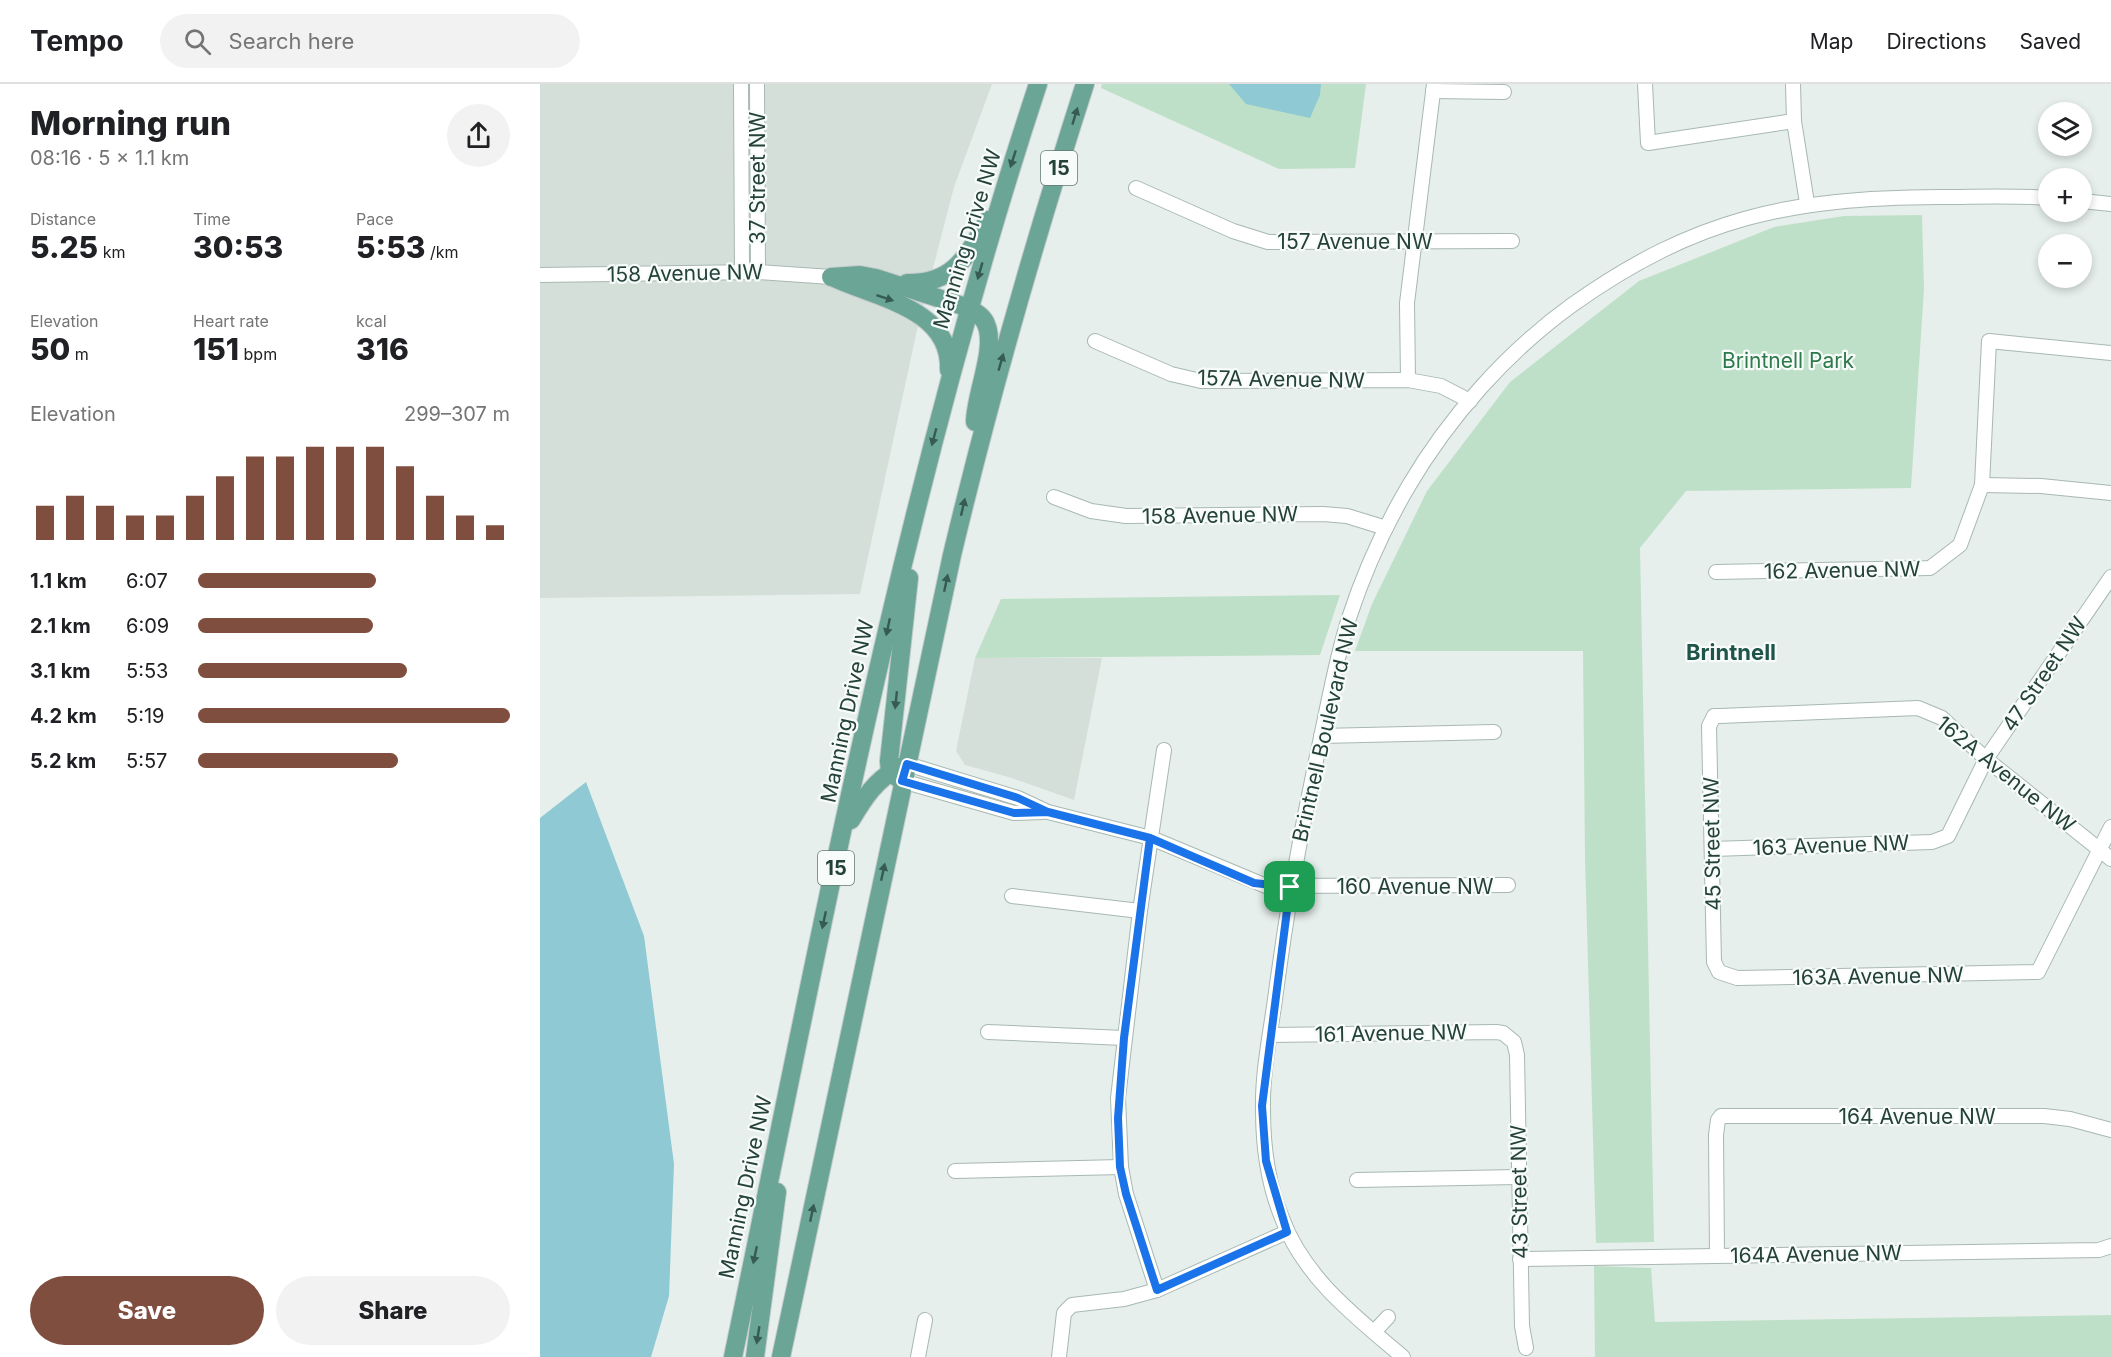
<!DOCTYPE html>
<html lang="en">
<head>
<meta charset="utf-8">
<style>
  :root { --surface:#fff; --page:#f2f2f2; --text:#202124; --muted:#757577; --line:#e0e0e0; --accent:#7f4e3f }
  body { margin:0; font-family:Inter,sans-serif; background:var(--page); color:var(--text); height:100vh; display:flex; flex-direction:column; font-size:22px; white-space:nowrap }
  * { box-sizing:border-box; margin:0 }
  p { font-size:20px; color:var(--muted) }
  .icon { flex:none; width:33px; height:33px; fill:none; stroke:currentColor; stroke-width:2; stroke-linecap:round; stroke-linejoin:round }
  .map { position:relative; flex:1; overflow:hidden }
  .panel { display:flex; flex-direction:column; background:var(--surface); width:540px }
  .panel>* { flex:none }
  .controls { position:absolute; left:1498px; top:18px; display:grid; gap:12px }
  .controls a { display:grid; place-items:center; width:54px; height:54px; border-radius:50%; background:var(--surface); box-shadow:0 3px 9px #0003; font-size:30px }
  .pin { position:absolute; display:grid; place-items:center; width:51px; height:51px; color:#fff; margin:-26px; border-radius:12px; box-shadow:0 3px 9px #0006 }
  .round { display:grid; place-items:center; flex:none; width:63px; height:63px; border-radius:32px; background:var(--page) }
  .head { display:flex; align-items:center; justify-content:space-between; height:102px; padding:0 30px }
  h1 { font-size:33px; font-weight:800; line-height:45px }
  .figures { display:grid; grid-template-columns:repeat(3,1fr); gap:9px; height:102px; padding:6px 30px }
  .figures div { display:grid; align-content:center }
  .figures b { font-size:30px; font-weight:800 }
  .figures small { font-size:16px; font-weight:400 }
  .figures p { font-size:16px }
  .chart { height:168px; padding:12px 30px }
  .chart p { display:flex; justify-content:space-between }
  .chart svg { width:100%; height:108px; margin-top:6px; stroke:var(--accent); stroke-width:6 }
  .button { display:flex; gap:12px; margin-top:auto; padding:12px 30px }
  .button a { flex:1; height:69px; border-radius:36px; background:var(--accent); color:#fff; font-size:24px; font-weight:800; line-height:69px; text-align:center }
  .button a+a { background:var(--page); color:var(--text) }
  ul { padding:0 30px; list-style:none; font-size:20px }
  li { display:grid; grid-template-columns:96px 72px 1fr; align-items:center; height:45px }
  li i { height:15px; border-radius:8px; background:var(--accent) }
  header { display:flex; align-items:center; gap:36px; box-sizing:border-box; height:84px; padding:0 30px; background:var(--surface); border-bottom:2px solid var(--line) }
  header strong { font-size:28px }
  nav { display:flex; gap:33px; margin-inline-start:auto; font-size:21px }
  .search { width:420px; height:54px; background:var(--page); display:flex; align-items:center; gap:15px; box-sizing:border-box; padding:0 21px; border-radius:33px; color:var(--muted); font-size:22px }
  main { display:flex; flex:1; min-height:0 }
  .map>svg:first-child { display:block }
  .built { fill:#d4dfda }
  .green { fill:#bfe0c8 }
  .water { fill:#8ec9d4 }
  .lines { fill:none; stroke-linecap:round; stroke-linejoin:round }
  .minor-casing { stroke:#a8b8b2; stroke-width:16 }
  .major-casing { stroke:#c2cac8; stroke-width:20 }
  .minor { stroke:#fff; stroke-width:14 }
  .major { stroke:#6aa596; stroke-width:18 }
  .oneway { fill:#365b51 }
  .route-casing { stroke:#fff; stroke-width:12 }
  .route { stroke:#1a73e8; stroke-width:8 }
  .labels { text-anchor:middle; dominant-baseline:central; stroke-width:4.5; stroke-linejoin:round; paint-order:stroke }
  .shield { fill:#f7fbf9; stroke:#637a73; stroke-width:1.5 }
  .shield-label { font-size:20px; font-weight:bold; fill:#24423a }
  .street-label { font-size:21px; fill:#24423a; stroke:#f7fbf9 }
  .park-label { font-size:21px; fill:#2d7a4b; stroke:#f7fbf9 }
  .neighbourhood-label { font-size:22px; font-weight:bold; fill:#1f5548; stroke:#f7fbf9 }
</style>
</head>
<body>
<header>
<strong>Tempo</strong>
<div class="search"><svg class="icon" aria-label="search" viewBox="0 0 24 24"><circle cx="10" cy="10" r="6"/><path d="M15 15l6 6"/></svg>Search here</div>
<nav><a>Map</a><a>Directions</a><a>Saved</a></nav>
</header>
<main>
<section class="panel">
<div class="head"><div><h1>Morning run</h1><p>08:16 · 5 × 1.1 km</p></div><a class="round"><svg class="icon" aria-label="share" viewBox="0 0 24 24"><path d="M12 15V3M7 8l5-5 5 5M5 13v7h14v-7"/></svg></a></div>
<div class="figures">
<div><p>Distance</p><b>5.25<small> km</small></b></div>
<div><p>Time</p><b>30:53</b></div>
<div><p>Pace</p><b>5:53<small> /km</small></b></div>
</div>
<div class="figures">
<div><p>Elevation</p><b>50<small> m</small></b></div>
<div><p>Heart rate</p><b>151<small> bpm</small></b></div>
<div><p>kcal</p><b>316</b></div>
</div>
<div class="chart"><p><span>Elevation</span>299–307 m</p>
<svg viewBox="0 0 160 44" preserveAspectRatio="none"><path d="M5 44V30M15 44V26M25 44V30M35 44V34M45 44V34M55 44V26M65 44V18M75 44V10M85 44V10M95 44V6M105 44V6M115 44V6M125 44V14M135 44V26M145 44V34M155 44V38"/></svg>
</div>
<ul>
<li><b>1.1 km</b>6:07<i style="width:57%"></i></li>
<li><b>2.1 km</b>6:09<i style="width:56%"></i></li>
<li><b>3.1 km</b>5:53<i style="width:67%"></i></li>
<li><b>4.2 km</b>5:19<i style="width:100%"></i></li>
<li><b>5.2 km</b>5:57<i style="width:64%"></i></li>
</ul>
<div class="button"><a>Save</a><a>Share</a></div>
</section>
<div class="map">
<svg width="1571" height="1273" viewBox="0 0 1571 1273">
  <rect width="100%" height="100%" fill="#e6efeb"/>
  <g class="built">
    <path d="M 0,0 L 452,0 L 414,103 L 377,246 L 320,510 L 0,514 Z"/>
    <path d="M 435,574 L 562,574 L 534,716 L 472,694 L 425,681 L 416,667 Z"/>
  </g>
  <g class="green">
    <path d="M 562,0 L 826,0 L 815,84 L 739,85 L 561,4 Z"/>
    <path d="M 1382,131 L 1384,205 L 1371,404 L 1146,407 L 1100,464 L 1114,1158 L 1056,1159 L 1045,774 L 1043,567 L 815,567 L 832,520 L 887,407 L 970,298 L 1099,197 L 1234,143 L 1304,132 Z"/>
    <path d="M 800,511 L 780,571 L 435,574 L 461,515 Z"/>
    <path d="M 1054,1182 L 1111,1184 L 1115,1238 L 1571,1231 L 1571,1273 L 1055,1273 Z"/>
  </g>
  <g class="water">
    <path d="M 689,0 L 781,0 L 780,11 L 770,34 L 706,20 Z"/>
    <path d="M 46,698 L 104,852 L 134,1080 L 129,1212 L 111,1273 L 0,1273 L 0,734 Z"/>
  </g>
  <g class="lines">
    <defs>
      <g id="minor">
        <path d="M 201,0 L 202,188"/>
        <path d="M 217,0 L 218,188"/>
        <path d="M 1105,0 L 1108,59 L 1254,37"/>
        <path d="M 1253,0 L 1254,37 L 1267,119"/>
        <path d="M 893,7 L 964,8"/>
        <path d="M 596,104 L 693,147 L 728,158 L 972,157"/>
        <path d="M 1542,117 L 1571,120"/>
        <path d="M 0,191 L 218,188 L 291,193"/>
        <path d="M 555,257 L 631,290 L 661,297 L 868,296 L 901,302 L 930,317"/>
        <path d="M 868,296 L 867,219 L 894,0"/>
        <path d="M 1442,401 L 1501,402 L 1571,409"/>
        <path d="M 514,413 L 551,427 L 586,432 L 783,430 L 807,432 L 846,444"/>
        <path d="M 1176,488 L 1390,484 L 1420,461 L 1442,401 L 1449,257 L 1571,269"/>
        <path d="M 781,652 L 954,648"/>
        <path d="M 367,680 L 478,714 L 508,728 L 611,754 L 726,802 L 968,801"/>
        <path d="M 362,697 L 474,729 L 503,728"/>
        <path d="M 1571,743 L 1498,888 L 1197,894 L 1179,888 L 1174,878 L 1169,642 L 1174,632 L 1180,632 L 1378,624 L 1402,634 L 1446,675 L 1560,766 L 1571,775"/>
        <path d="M 1173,765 L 1392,758 L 1408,752 L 1446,675 L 1571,493"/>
        <path d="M 472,812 L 600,827"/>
        <path d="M 448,948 L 584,954"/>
        <path d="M 731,951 L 956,948 L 963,949 L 974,958 L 977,971 L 982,1242 L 986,1264"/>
        <path d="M 415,1087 L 581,1083"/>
        <path d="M 817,1096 L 978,1093"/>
        <path d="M 1177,1172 L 1176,1051 L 1178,1036 L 1181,1032 L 1504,1032 L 1530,1035 L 1571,1046"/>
        <path d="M 980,1175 L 1559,1166 L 1571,1162"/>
        <path d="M 617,1206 L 586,1110 L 581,1083 L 578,1014 L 600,827 L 624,666"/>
        <path d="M 834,1248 L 848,1233"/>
        <path d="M 378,1273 L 385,1236"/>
        <path d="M 519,1273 L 524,1229 L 532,1221 L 584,1215 L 617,1206 L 747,1148"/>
        <path d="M 863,1273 C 816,1233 764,1194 742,1134 C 728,1100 723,1063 723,1026 C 722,987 731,947 736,908 C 747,824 762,741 780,658 C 789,616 796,575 809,534 C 824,488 844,444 868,403 C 909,333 967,268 1032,221 C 1156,133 1250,114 1399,113 C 1435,113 1472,111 1509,114"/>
      </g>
      <g id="major">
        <path d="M 291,193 L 320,191 L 336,194 L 429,224 C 435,228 443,232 446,240 C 457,264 435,311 435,338"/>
        <path d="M 292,193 C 335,214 412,224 409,286"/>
        <path d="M 367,199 C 414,200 427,172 448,136"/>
        <path d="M 362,697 L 350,688 L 349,677 L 369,494"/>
        <path d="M 311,736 C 324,714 336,695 360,683"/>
        <path d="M 193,1273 C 282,846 361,415 498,0"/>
        <path d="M 215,1273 L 237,1108"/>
        <path d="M 241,1273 L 412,471 C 450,312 495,155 545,0"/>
      </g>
    </defs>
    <use href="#minor" class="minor-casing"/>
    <use href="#major" class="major-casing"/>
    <use href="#minor" class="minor"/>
    <use href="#major" class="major"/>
  </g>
  <defs><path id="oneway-solid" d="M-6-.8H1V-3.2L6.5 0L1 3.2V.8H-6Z" transform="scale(1.5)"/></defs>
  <g class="oneway">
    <use href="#oneway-solid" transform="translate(535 32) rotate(-73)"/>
    <use href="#oneway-solid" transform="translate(473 75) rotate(108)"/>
    <use href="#oneway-solid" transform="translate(440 187) rotate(106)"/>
    <use href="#oneway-solid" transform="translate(345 214) rotate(18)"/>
    <use href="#oneway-solid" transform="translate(461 278) rotate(-74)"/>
    <use href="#oneway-solid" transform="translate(394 353) rotate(105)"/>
    <use href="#oneway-solid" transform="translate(423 423) rotate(-77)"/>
    <use href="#oneway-solid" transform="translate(406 499) rotate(-78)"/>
    <use href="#oneway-solid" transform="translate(348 543) rotate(102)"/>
    <use href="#oneway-solid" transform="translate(356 616) rotate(96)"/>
    <use href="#oneway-solid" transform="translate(343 788) rotate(-78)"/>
    <use href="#oneway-solid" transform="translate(284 836) rotate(102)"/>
    <use href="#oneway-solid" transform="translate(272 1129) rotate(-78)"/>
    <use href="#oneway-solid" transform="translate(215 1171) rotate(102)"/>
    <use href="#oneway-solid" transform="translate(218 1251) rotate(99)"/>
  </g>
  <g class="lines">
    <defs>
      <path id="route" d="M 750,803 L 714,799 L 610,754 L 508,728 L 474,729 L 362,697 L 367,680 L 478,714 L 508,728 L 610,754 L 584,954 L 578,1034 L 580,1083 L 586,1110 L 617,1206 L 747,1148 L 726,1077 L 722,1022 L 750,803"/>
    </defs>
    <use href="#route" class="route-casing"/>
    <use href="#route" class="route"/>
  </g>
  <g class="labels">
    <g class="shield">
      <rect x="501" y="67" width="36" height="34" rx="4.5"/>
      <rect x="278" y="767" width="36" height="34" rx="4.5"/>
    </g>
    <g class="shield-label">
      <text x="519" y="84">15</text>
      <text x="296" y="784">15</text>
    </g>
    <g class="street-label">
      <text transform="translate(217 94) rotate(-90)">37 Street NW</text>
      <text transform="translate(427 155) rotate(-73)">Manning Drive NW</text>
      <text x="815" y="157">157 Avenue NW</text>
      <text transform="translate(145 189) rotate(-1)">158 Avenue NW</text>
      <text transform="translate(741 295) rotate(1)">157A Avenue NW</text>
      <text transform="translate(680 431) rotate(-1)">158 Avenue NW</text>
      <text transform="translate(1302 486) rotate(-1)">162 Avenue NW</text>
      <text transform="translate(1504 590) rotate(-56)">47 Street NW</text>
      <text transform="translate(307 627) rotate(-78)">Manning Drive NW</text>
      <text transform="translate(785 646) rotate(-77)">Brintnell Boulevard NW</text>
      <text transform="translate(1466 690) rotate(39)">162A Avenue NW</text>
      <text transform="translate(1172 760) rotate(-91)">45 Street NW</text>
      <text transform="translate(1291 761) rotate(-2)">163 Avenue NW</text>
      <text x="875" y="802">160 Avenue NW</text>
      <text transform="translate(1338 892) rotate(-1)">163A Avenue NW</text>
      <text transform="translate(851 949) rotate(-1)">161 Avenue NW</text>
      <text x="1377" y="1032">164 Avenue NW</text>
      <text transform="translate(205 1103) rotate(-78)">Manning Drive NW</text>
      <text transform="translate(979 1108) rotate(-91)">43 Street NW</text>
      <text transform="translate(1276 1170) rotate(-1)">164A Avenue NW</text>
    </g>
    <g class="park-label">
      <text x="1248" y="276">Brintnell Park</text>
    </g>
    <g class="neighbourhood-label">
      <text x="1191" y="568">Brintnell</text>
    </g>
  </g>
</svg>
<div class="controls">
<a><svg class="icon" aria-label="layers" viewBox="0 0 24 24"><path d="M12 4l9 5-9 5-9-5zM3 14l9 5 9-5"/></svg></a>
<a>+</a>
<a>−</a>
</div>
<div class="pin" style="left:750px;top:803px;background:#1e9e55"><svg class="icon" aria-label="arrive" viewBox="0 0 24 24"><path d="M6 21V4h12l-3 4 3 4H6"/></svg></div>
</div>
</main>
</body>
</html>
